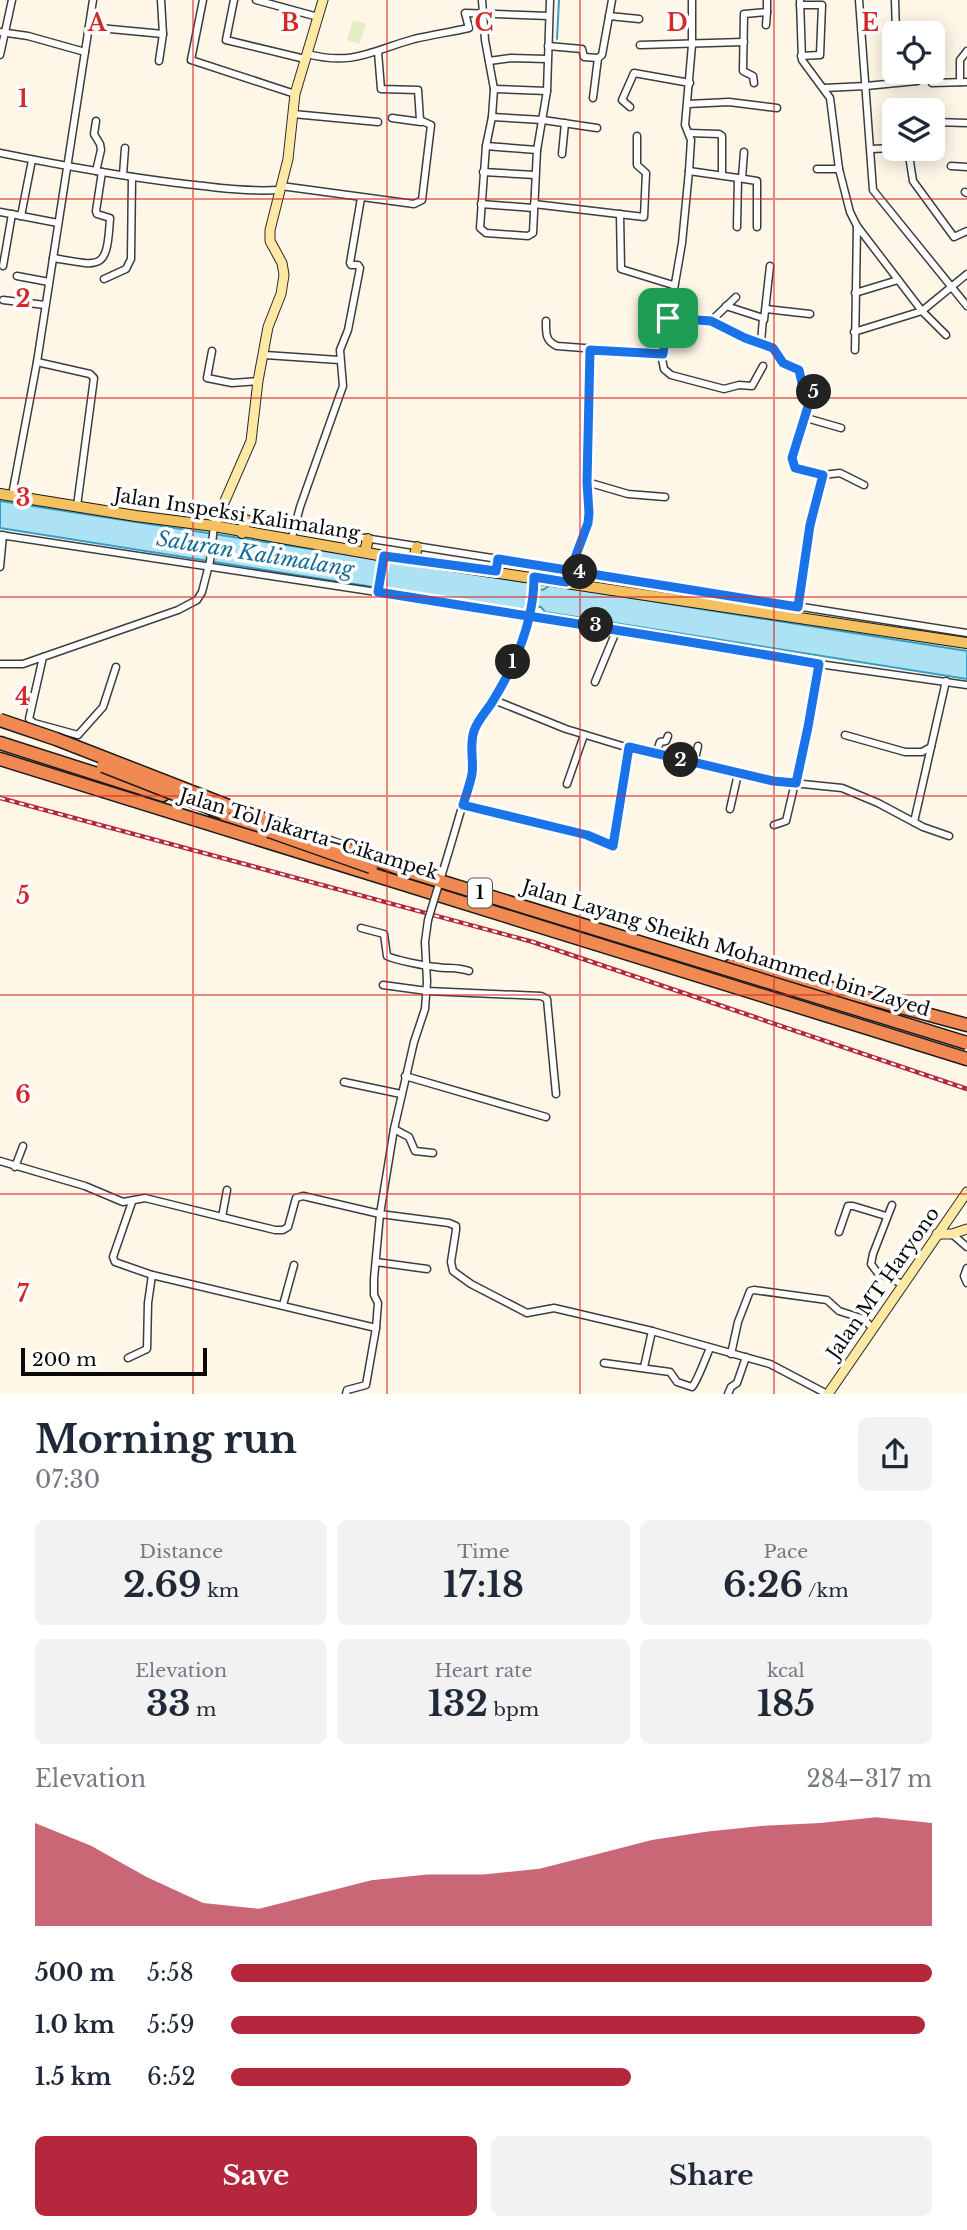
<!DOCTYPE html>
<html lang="en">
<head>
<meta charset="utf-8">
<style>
  :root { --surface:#fff; --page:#f2f2f3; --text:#1f2937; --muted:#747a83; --accent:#b5273d }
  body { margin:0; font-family:"Libre Baskerville",serif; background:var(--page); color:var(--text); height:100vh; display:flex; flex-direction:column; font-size:26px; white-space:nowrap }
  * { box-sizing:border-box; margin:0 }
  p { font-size:23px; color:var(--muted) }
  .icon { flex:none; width:38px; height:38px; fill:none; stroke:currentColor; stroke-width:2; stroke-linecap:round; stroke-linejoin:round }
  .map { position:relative; height:1394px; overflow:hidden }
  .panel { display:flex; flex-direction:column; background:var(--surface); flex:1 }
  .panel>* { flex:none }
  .fabs { position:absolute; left:882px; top:21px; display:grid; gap:14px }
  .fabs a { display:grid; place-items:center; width:63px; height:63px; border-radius:10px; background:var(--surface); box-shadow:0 4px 18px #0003; font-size:35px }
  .scale { position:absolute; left:21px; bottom:18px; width:186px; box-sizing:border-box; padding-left:7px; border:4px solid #0a0a0a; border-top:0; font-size:19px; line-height:24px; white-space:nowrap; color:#0a0a0a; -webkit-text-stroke:5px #fff; paint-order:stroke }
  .pin { position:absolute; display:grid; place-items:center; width:60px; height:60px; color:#fff; margin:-30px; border-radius:14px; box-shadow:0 4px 10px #0006 }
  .km { position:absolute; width:35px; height:35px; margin:-18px; border-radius:50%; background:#222; color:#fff; font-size:19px; line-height:35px; text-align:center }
  .round { display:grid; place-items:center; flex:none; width:74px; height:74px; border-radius:10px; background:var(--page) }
  .overview { display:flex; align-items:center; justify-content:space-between; height:119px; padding:0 35px }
  h1 { font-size:38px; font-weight:700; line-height:52px }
  .metrics { display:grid; grid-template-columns:repeat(3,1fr); gap:10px; height:119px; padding:7px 35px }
  .metrics div { display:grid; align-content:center; border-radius:10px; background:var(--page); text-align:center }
  .metrics b { font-size:35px; font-weight:700 }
  .metrics small { font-size:19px; font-weight:400 }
  .metrics p { font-size:19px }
  .chart { height:196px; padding:14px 35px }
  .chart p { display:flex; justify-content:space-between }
  .chart svg { width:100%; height:126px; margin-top:7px; fill:var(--accent); opacity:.7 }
  .cta { display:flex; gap:14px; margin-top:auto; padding:14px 35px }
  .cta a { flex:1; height:80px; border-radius:10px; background:var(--accent); color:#fff; font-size:28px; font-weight:700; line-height:80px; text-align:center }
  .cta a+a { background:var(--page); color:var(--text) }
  ul { padding:0 35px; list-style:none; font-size:23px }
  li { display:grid; grid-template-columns:112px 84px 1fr; align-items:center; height:52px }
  li i { height:18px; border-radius:9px; background:var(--accent) }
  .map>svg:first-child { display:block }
  .green { fill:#d3e6b3 }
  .pitch { fill:#e4eec4 }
  .water { fill:#ade2f4; stroke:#369fc9; stroke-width:2 }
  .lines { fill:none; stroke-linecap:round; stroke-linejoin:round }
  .stream { stroke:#369fc9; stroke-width:2 }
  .street-casing { stroke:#3d3d3d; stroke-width:9 }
  .secondary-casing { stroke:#2c2c2c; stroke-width:11 }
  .primary-casing { stroke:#1b1b1b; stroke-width:12 }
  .highway-casing { stroke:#1b1b1b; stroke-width:15 }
  .street { stroke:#fff; stroke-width:6 }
  .secondary { stroke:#fde9a3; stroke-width:9 }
  .primary { stroke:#f5c060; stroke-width:10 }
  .highway { stroke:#f18953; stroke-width:12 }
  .rail-casing { stroke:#b5273d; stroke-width:4.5 }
  .rail { stroke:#fff; stroke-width:2; stroke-dasharray:5; stroke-linecap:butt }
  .street-bridge-casing { stroke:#3d3d3d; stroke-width:9; stroke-linecap:butt }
  .highway-bridge-casing { stroke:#1b1b1b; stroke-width:15; stroke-linecap:butt }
  .street-bridge { stroke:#fff; stroke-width:6 }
  .highway-bridge { stroke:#f18953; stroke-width:12 }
  .route-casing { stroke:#fff; stroke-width:14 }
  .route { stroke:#1a73e8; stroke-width:9 }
  .grid { fill:none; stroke:#d62828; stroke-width:2; stroke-opacity:0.55 }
  .labels { text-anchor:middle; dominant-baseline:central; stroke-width:7; stroke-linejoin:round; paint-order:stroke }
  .shield { fill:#fff; stroke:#545454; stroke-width:2 }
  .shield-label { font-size:18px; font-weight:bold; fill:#0a0a0a }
  .street-label { font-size:19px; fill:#0a0a0a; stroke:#fff }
  .water-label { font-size:21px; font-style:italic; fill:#186d96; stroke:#fff }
  .grid-label { font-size:23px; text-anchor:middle; font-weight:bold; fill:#d62828; stroke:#fff; stroke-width:7; stroke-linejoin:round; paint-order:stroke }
</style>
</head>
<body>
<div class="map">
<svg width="967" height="1394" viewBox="0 0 967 1394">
  <rect width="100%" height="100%" fill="#fef7e7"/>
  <path class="green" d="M 0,494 L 967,643 L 967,651 L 551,585 L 543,590 L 534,588 L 531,583 L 0,501 Z"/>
  <path class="pitch" d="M 353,20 L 366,24 L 360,44 L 347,40 Z"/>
  <path class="water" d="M 0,501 L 531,583 L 534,588 L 543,590 L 550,585 L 967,651 L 967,679 L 545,612 L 541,607 L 529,606 L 525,611 L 0,528 Z"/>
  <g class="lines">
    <path class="stream" d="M 557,39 L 559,0"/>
    <defs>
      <g id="street">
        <path d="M 203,0 L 191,60 L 295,94"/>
        <path d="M 234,0 L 226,40 L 305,59"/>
        <path d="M 256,0 L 318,17"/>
        <path d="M 482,0 L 485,40 L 494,89 L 492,117 L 486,146 L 480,228 L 486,233 L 528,236 L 533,233 L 537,150 L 547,91 L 550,0"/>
        <path d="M 692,0 L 692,45 L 685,125 L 691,140 L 689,171 L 682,243 L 662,359 L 664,369 L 671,375 L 724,389 L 739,385 L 752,386 L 763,366"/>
        <path d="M 800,0 L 802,60 L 830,98 L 839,169 L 850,212 L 857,226 L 922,311 L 946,335"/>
        <path d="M 859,0 L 873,190 L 967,306"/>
        <path d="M 895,0 L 896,33"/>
        <path d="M 800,5 L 822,5 L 820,55 L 801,56"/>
        <path d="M 609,16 L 639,19"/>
        <path d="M 766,25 L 767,12"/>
        <path d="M 89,27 L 163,34"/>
        <path d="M 0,32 L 28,36 L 85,52"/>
        <path d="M 640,45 L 744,42"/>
        <path d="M 548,46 L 582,49 L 584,57 L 598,58"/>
        <path d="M 307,54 C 354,66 371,51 414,39 C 432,35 450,32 469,28 L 465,13 L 549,16"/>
        <path d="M 0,55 L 12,0"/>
        <path d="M 159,61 L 163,34 L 161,0"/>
        <path d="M 489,61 L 511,58 L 547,59"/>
        <path d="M 960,82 L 960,60 L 967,51"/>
        <path d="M 754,83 L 753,76 L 743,71 L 744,14 L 767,12 L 767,0"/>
        <path d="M 932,83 L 967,82"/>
        <path d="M 824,88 L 866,86 L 917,81 L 919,72"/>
        <path d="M 494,89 L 547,91"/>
        <path d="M 593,98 L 598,58 L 602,55 L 612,0"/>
        <path d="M 688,104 L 729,102 L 777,108"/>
        <path d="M 630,107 L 622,100 L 634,73 L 690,83"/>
        <path d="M 293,114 L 378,122"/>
        <path d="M 492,117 L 543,120 L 597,128"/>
        <path d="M 392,118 L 421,122"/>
        <path d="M 96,121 L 94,134 L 100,144 L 101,150 L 96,171"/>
        <path d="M 933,122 L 967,123"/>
        <path d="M 689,133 L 719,134 L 722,136 L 722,175"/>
        <path d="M 486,146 L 537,150"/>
        <path d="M 871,149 L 894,148"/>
        <path d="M 908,149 L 913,181 L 954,237 L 967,231"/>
        <path d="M 0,153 C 59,165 118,176 177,183 C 212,187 245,192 280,190"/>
        <path d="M 562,154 L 565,123"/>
        <path d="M 951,166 L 967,167"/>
        <path d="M 817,169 L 839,169"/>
        <path d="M 689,171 L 738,178 L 737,227"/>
        <path d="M 483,172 L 535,175"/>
        <path d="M 123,175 L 125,148"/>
        <path d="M 738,178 L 757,181 L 757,227"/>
        <path d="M 742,178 L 744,152"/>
        <path d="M 281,186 L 414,204 L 422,200 L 431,125 L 420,120 L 418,90 L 381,89 L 378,52"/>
        <path d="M 965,192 L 967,193"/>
        <path d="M 481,204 L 533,208"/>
        <path d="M 534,204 L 644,217 L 646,173 L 637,165 L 637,136"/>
        <path d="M 0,212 L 58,223"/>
        <path d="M 620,214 L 621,269 L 673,285"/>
        <path d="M 21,216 L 32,160"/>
        <path d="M 53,258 C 101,266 107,272 110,218 L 97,214 L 96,211 L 102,172"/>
        <path d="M 3,266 L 12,214"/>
        <path d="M 17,276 L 49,282"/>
        <path d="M 104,279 L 126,269 L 131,259 L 132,177"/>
        <path d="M 855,293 L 898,280"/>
        <path d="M 3,300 L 45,305"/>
        <path d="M 726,306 L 763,318 L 761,343"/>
        <path d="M 766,309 L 810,314"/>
        <path d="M 668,318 L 711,321 L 736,297"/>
        <path d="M 764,320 L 770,266"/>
        <path d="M 546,321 C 546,333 545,341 557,346 L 663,354"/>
        <path d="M 711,321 L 745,338 L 773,348 L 783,363 L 799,370 L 802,383 L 814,387 L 792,458 L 795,468 L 823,475 L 810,525 L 796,617"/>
        <path d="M 854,332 L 922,311 L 967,274"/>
        <path d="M 855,350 L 857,226"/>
        <path d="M 212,351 L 207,378 L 232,383 L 258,381"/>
        <path d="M 265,355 L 339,360"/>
        <path d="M 37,362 L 90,374 L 94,378 L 77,506"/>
        <path d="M 803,417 L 841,428"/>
        <path d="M 823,475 L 840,473 L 864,485"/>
        <path d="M 587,482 L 628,494 L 665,497"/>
        <path d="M 12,495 L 37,362 L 93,0"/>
        <path d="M 219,515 L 967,633"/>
        <path d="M 0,535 L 529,615 L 819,664 L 967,685"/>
        <path d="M 291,541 L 300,507 L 343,386 L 340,350 L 348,330 L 360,268 L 358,265 L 351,265 L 350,263 L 361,198"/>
        <path d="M 0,567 L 3,535"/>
        <path d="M 566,582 L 588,523 L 590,350"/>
        <path d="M 378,592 L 384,556"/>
        <path d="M 0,664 L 23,664 L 43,657"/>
        <path d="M 116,667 L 103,707 L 78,735 L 34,723 L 29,719 L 43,657 L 178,610 L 197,600 L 202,592 L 210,561 L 214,526"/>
        <path d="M 595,682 L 617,629"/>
        <path d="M 494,700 L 566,729 L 629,748 L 773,781 L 842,788 L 878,803 L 923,827 L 949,836"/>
        <path d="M 845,735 L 905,752 L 922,752 L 931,747"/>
        <path d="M 656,754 L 660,742 L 666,741 L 668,736"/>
        <path d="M 694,763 L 698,746"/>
        <path d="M 567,784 L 584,735"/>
        <path d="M 463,805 L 588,835 L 613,846 L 629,748"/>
        <path d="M 730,809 L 738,774"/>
        <path d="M 914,822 L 946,681"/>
        <path d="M 774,825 L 786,821 L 808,728 L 819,664"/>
        <path d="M 449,851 L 472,773 L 470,755 L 473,733 L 494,700 L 516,656 L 532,609 L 534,577"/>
        <path d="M 361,928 L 384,934 L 387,956 C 395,960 425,966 436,967 C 448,969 457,967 469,971"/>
        <path d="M 383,985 L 427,991 L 541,996 L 547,999 L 556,1094"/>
        <path d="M 405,1076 L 546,1117"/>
        <path d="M 344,1082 L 401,1094"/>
        <path d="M 394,1129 L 409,1137 L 415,1151 L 433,1153"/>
        <path d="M 0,1161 L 85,1186 L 123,1202 L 145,1198 L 275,1230 L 283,1230 L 288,1227 L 296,1198 L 303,1196 L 380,1214 L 449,1223 L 456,1226 L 456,1230 L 451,1262 L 453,1271 L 471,1284 L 527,1313 L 554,1308 L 652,1331 L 770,1364 L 827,1394"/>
        <path d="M 15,1167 L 23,1146"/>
        <path d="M 132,1202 L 113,1257 L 115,1262 L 152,1275 L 376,1328"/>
        <path d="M 892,1205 L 873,1254 L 871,1264 L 877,1272 L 902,1284"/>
        <path d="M 222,1217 L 227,1190"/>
        <path d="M 839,1232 L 848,1206 L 853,1206 L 886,1216"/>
        <path d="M 952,1234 L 967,1247"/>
        <path d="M 376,1262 L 427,1269"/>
        <path d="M 967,1268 L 964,1276 L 967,1283"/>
        <path d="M 283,1305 L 294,1265"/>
        <path d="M 731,1354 L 738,1322 L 750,1291 L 754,1290 L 827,1300 L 839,1311 L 864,1319 L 872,1328"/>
        <path d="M 128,1358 L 147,1349 L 148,1303 L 152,1275"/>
        <path d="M 604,1363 L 670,1372 L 677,1382 L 692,1387 C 697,1382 706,1357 710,1348"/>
        <path d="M 644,1367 L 652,1331"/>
        <path d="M 346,1394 L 347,1390 L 366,1385 L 376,1328 L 378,1303 L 374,1295 L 374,1279 L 380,1214 L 394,1129 L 414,1042 L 425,1009 L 427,982 L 425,942 L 428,920"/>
        <path d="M 728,1394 L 731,1387 L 737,1383 L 746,1357"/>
      </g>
      <g id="secondary">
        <path d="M 214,526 L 251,441 L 258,381 L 268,327 L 281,294 L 284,275 L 282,263 L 270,241 L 270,230 L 288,159 L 295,94 L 323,0"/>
        <path d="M 937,1234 L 952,1234 L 967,1229"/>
        <path d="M 828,1394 L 967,1192"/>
      </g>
      <g id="primary">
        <path d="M 0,494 L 136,516 L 214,526 L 384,556 L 967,643"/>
        <path d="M 242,533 L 246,520"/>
        <path d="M 365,552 L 368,539"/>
        <path d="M 414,559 L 417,547"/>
        <path d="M 496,571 L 498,559"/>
      </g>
      <g id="highway">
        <path d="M 0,743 L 163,795"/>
        <path d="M 0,759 L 967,1059"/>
        <path d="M 214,811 L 280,832"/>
        <path d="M 730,966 L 778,974 L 967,1025"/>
      </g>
    </defs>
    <use href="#street" class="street-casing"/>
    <use href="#secondary" class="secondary-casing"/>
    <use href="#primary" class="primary-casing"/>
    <use href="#highway" class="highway-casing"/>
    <use href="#street" class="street"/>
    <use href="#secondary" class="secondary"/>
    <use href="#primary" class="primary"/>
    <use href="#highway" class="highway"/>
    <defs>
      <path id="rail" d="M 0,798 L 533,942 L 967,1089"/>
    </defs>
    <use href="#rail" class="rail-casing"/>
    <use href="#rail" class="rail"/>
    <defs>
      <path id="street-bridge" d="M 428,920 L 449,851"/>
      <g id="highway-bridge">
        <path d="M 0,720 L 56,739 L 249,814 L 404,870 L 967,1043"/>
        <path d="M 103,766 L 223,813"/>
        <path d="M 269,831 L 371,867"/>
      </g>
    </defs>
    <use href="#street-bridge" class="street-bridge-casing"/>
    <use href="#highway-bridge" class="highway-bridge-casing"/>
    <use href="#street-bridge" class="street-bridge"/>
    <use href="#highway-bridge" class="highway-bridge"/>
  </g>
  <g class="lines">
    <defs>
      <path id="route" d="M 668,318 L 663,354 L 590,350 L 587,482 L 589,513 L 588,523 L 566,582 L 534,577 C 534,619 516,663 494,699 C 488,710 478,719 474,731 C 469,746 474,759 472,774 C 470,784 466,795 463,805 L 587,835 L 613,846 L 629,747 L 773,781 L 796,783 L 808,727 L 819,664 C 672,638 525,616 378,592 L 384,556 L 496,571 L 498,559 C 598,575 698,591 798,607 L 810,525 L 823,475 L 795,468 L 792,458 L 814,387 L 802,383 L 799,370 L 783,363 L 773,348 L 745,338 L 711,321 L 668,318"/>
    </defs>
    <use href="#route" class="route-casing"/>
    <use href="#route" class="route"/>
  </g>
  <path class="grid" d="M 193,0 L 193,1394M 387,0 L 387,1394M 580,0 L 580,1394M 774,0 L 774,1394M 0,199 L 967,199M 0,398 L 967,398M 0,597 L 967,597M 0,796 L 967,796M 0,995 L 967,995M 0,1194 L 967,1194"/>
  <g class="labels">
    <rect class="shield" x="468" y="878.5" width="24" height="29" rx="5"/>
    <g class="shield-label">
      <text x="480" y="893">1</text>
    </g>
    <g class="street-label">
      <text transform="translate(237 514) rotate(9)">Jalan Inspeksi Kalimalang</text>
      <text transform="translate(309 834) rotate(17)">Jalan Tol Jakarta–Cikampek</text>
      <text transform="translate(726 948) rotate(17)">Jalan Layang Sheikh Mohammed bin Zayed</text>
      <text transform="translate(883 1283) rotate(-55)">Jalan MT Haryono</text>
    </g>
    <g class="water-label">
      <text transform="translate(255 554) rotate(9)">Saluran Kalimalang</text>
    </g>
  </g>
  <g class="grid-label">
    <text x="97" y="31">A</text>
    <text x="290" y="31">B</text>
    <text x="484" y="31">C</text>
    <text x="677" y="31">D</text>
    <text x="870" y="31">E</text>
    <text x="23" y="107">1</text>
    <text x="23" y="307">2</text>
    <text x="23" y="506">3</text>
    <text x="23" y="705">4</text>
    <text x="23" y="904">5</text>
    <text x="23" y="1103">6</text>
    <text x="23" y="1302">7</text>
  </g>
</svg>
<div class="fabs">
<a><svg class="icon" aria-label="locate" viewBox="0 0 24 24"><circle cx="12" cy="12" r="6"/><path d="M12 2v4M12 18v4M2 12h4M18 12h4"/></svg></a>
<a><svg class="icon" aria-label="layers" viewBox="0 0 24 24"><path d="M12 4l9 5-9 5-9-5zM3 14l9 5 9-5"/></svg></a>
</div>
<div class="scale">200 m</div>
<div class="pin" style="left:668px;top:318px;background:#1e9e55"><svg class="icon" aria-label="arrive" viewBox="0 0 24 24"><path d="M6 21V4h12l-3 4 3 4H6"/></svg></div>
<b class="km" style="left:513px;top:662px">1</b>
<b class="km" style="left:681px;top:760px">2</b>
<b class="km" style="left:596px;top:625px">3</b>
<b class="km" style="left:580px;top:572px">4</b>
<b class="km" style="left:814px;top:392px">5</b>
</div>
<section class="panel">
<div class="overview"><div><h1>Morning run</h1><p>07:30</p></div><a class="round"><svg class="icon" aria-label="share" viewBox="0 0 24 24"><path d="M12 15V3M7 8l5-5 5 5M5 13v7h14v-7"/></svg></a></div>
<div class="metrics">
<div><p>Distance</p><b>2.69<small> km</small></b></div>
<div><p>Time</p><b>17:18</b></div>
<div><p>Pace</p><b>6:26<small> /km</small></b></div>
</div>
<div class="metrics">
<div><p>Elevation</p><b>33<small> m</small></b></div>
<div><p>Heart rate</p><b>132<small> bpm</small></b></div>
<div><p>kcal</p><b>185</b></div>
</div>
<div class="chart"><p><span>Elevation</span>284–317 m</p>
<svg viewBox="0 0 160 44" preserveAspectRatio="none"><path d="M0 44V8L10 16L20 27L30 36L40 38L50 33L60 28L70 26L80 26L90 24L100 19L110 14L120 11L130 9L140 8L150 6L160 8V44z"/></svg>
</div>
<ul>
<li><b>500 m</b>5:58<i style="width:100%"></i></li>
<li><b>1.0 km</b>5:59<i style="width:99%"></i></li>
<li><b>1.5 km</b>6:52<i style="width:57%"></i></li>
</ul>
<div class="cta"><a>Save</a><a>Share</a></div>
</section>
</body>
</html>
